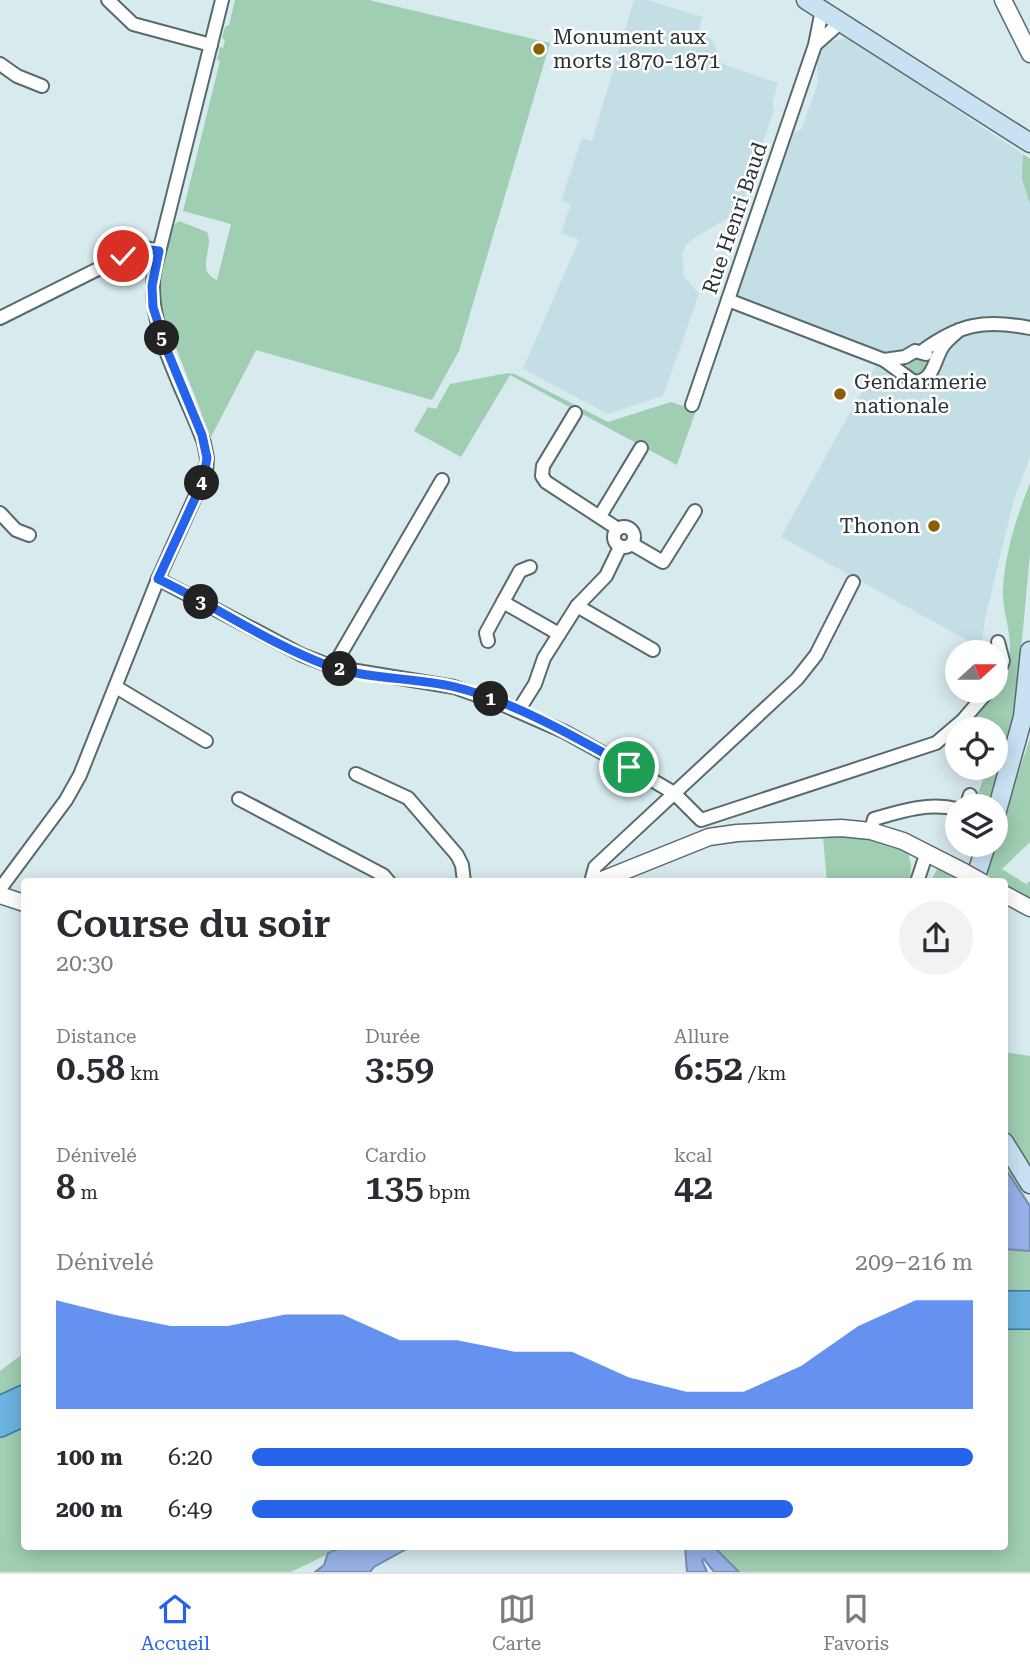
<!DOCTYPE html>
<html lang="fr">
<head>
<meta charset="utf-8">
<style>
  :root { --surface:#fff; --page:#f2f2f3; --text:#2b2b33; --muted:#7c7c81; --line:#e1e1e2; --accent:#2563eb }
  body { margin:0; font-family:"Roboto Serif",serif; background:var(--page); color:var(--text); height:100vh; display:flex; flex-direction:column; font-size:26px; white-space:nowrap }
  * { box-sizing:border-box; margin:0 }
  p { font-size:23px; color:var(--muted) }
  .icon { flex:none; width:38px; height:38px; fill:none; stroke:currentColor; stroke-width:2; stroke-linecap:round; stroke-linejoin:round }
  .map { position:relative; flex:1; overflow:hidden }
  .details { position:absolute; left:21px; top:878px; width:987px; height:672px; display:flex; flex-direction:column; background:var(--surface); border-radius:7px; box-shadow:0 4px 18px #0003 }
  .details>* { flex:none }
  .needle { width:46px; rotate:69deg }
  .tools { position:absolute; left:945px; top:640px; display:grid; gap:14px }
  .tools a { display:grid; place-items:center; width:63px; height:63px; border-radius:50%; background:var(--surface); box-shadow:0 4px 18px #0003; font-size:35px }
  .pin { position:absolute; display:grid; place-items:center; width:60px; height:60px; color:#fff; margin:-30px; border:4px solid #fff; border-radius:50%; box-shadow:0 2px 7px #0007 }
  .km { position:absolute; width:35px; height:35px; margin:-18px; border-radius:50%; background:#222; color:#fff; font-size:19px; line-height:35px; text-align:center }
  .round { display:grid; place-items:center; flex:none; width:74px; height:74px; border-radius:37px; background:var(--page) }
  .summary { display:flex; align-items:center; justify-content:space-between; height:119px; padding:0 35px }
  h1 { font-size:38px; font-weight:600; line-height:52px }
  .figures { display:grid; grid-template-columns:repeat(3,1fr); gap:10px; height:119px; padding:7px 35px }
  .figures div { display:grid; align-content:center }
  .figures b { font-size:35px; font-weight:600 }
  .figures small { font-size:19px; font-weight:400 }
  .figures p { font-size:19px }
  .chart { height:196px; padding:14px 35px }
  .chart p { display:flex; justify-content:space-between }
  .chart svg { width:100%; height:126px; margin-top:7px; fill:var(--accent); opacity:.7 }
  ul { padding:0 35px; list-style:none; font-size:23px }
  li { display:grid; grid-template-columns:112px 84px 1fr; align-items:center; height:52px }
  li i { height:18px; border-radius:9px; background:var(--accent) }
  .dock { display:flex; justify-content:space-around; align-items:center; height:98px; border-top:2px solid var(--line); background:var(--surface); font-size:19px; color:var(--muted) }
  .dock a { display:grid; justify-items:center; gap:4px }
  .dock .active { color:var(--accent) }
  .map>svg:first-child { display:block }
  .built { fill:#c3dfe5 }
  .green { fill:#9fceb2 }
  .water { fill:#97b0e7; stroke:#768ab1; stroke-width:2 }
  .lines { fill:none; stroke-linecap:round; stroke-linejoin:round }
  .minor-casing { stroke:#596a6e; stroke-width:16 }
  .tertiary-casing { stroke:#596a6e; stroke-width:19 }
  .secondary-casing { stroke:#596a6e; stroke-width:21 }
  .trunk-casing { stroke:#3e7a9e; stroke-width:24 }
  .minor { stroke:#fff; stroke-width:12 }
  .tertiary { stroke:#fff; stroke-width:16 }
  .secondary { stroke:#c8e2f3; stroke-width:18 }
  .trunk { stroke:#6cb3df; stroke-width:21 }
  .tertiary-bridge-casing { stroke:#596a6e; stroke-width:19; stroke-linecap:butt }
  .tertiary-bridge { stroke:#fff; stroke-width:16 }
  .route-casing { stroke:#fff; stroke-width:14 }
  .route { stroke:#2563eb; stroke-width:9 }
  .poi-dot { fill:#8a5f00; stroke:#fff; stroke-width:2.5 }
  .labels { text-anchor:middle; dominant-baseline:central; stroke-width:5; stroke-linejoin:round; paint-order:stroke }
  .poi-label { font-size:21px; fill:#2a3233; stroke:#fff; text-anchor:start }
  .street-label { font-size:21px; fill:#2a3233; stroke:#fff }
</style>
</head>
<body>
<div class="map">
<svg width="1030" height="1572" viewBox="0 0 1030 1572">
  <rect width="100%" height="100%" fill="#d7eaee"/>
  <g class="built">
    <path d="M 634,0 L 648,0 L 702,17 L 699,28 L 714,42 L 720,63 L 778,83 L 772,103 L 774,110 L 739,212 L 694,238 L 686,245 L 682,255 L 684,276 L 699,294 L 663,396 L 608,414 L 523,369 L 579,240 L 561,233 L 571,204 L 561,201 L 582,138 L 592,141 Z"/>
    <path d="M 846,38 L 853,40 L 1030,159 L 1030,457 L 1013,502 L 985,619 L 982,640 L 979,647 L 781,537 L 880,359 L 728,300 L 783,138 L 801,130 L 818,83 L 817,58 L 819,52 L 828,42 Z"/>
  </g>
  <g class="green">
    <path d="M 235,0 L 369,0 L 550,43 L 459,351 L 432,400 L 256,350 L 211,437 L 163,315 C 156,284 166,256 174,225 L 179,221 L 207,232 C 215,249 194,270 217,280 L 231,224 L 183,211 L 220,61 L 217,60 L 220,47 L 223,48 L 225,40 L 222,38 L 225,27 L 229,25 Z"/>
    <path d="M 1023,154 L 1030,159 L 1030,204 L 1022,179 Z"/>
    <circle cx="917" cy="366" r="9"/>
    <path d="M 508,373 L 515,374 L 608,422 L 671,402 L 696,410 L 677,465 L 510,375 L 461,457 L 414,431 L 428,407 L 436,409 L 450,384 Z"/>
    <path d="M 1030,483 L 1030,553 L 1017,694 L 1013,722 L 989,807 L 973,807 L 983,780 L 973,768 L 996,768 L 996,730 L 964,730 C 985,709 1011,679 1010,647 C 1010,627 1002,609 1003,588 C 1005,553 1017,515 1030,483 Z"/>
    <path d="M 1030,738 L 1030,842 L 1002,869 L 1026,884 L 1030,881 L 1030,900 L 1005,886 L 1004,882 L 998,882 L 985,875 Z"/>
    <path d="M 839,835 C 863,838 887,839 908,852 L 911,865 L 910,882 L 827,882 L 823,837 Z"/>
    <path d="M 939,866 L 966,882 L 930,882 Z"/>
    <path d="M 1004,1052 L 1030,1056 L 1030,1172 L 1005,1131 Z"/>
    <path d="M 1004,1159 L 1030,1205 L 1030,1296 L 1005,1293 Z"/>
    <path d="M 1005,1324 L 1030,1324 L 1030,1572 L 739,1572 L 714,1547 L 1004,1547 Z"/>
    <path d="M 24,1353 L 24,1388 L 0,1399 L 0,1371 Z"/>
    <path d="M 24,1424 L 24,1547 L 343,1547 L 291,1572 L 0,1572 L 0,1435 Z"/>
  </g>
  <g class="water">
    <path d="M 1004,1167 L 1030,1206 L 1030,1251 L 1005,1249 Z"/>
    <path d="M 343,1547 L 410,1547 L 374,1567 L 370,1572 L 315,1572 L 324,1565 L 328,1553 Z"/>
    <path d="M 685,1547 L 714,1547 L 739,1572 L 714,1572 L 704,1559 L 702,1561 L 707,1572 L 687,1572 Z"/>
  </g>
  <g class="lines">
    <defs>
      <g id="minor">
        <path d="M 108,0 L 133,24 L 211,45"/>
        <path d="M 816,44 L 841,22"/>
        <path d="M 0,64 L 17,76 L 42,86"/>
        <path d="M 728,300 L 884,360 L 914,382 C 934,382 934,359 943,346 C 947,340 954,335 959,330"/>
        <path d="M 0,318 L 132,252 L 146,248 L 159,251"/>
        <path d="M 921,352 C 959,324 984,319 1030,328"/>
        <path d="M 884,360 L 905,357 L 915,351 L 926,354"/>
        <path d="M 692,405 L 815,45 L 822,10"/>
        <path d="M 575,413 L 543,466 L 542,476 L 546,482 L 618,529"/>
        <path d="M 0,513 L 16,530 L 29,535"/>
        <path d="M 600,516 L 641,448"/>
        <circle cx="624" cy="537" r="10"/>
        <path d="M 632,544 L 663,562 L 695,511"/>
        <path d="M 158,579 L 302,655 L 333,667 L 454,687 L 499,703 L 565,732 L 657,783 L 674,793 L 701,820 L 936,743 L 963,720 L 988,691"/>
        <path d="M 503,602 L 559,634"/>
        <path d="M 577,606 L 653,650"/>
        <path d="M 488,641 L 486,633 L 520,571 L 530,567"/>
        <path d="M 333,667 L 442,480"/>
        <path d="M 996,679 L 1003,661 L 998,642"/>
        <path d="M 116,687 L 206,741"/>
        <path d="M 518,711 L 535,684 L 544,658 L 577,606 L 606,576 L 620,547"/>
        <path d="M 356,774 L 408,798 L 457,855 L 462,865 L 464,882"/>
        <path d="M 239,799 L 383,875 L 389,882"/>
        <path d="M 966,807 L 970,795"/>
        <path d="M 871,831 L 874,819 C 901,811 929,802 957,809"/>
        <path d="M 591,882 L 595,867 L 797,679 L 816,655 L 853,582"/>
        <path d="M 917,882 L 927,852"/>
        <path d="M 0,889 L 66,800 L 80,775 L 158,579 L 206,473 L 207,458 L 204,443 C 186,392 143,323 155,268 L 222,0"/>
      </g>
      <g id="tertiary">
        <path d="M 1003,0 L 1030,54"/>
        <path d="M 597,882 L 709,837 L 737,833 L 841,828 L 871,831 L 903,841 L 964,872"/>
        <path d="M 1004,894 L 1030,908"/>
        <path d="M 0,895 L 24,903"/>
      </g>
      <g id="secondary">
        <path d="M 806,0 L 1030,143"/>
        <path d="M 996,814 L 1023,717 L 1030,651"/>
        <path d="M 974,882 L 986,845"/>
        <path d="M 1004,1142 L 1030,1184"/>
      </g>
      <g id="trunk">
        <path d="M 1004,1302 L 1030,1302"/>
        <path d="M 1004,1318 L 1030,1318"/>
        <path d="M 0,1407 L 24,1396"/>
        <path d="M 0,1426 L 24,1415"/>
      </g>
    </defs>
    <use href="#minor" class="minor-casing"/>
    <use href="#tertiary" class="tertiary-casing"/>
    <use href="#secondary" class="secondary-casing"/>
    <use href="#trunk" class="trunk-casing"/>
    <use href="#minor" class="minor"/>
    <use href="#tertiary" class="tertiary"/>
    <use href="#secondary" class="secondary"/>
    <use href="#trunk" class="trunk"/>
    <defs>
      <path id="tertiary-bridge" d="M 964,872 L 982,882"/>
    </defs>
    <use href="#tertiary-bridge" class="tertiary-bridge-casing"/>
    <use href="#tertiary-bridge" class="tertiary-bridge"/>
  </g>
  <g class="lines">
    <defs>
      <path id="route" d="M 123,256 L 141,249 L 159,251 L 152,286 L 153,307 L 166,348 L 202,435 L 207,458 L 203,481 L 158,579 C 216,606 269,644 329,666 C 370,680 414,677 455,687 C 513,701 577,738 629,767"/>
    </defs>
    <use href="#route" class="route-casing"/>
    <use href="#route" class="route"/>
  </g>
  <g class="poi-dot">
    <circle cx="539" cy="49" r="7"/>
    <circle cx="840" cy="394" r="7"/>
    <circle cx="934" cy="526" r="7"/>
  </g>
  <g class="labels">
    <g class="poi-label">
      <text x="553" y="37">Monument aux<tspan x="553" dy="24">morts 1870-1871</tspan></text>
      <text x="854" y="382">Gendarmerie<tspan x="854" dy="24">nationale</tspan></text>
      <text x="920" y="526" text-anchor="end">Thonon</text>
    </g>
    <g class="street-label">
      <text transform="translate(735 218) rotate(-71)">Rue Henri Baud</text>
    </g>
  </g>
</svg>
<div class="tools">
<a><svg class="needle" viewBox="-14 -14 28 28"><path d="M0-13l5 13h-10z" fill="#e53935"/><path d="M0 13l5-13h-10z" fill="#7c7c81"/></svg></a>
<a><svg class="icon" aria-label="locate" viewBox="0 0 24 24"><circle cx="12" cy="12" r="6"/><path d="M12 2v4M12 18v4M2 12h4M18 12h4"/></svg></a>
<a><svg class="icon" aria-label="layers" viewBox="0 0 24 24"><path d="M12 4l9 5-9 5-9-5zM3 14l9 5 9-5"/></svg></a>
</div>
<div class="pin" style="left:629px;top:767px;background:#1e9e55"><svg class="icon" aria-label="arrive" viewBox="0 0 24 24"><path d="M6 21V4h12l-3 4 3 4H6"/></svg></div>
<div class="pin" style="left:123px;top:256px;background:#d93025"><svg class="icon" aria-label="check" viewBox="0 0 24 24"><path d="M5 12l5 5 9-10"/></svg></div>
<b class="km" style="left:491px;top:699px">1</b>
<b class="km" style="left:340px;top:669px">2</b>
<b class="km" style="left:201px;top:602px">3</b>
<b class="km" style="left:202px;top:483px">4</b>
<b class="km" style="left:162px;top:338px">5</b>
<section class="details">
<div class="summary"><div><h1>Course du soir</h1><p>20:30</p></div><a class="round"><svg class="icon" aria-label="share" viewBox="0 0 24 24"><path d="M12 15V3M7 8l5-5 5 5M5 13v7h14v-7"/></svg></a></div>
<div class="figures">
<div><p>Distance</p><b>0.58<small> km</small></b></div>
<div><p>Durée</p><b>3:59</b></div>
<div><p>Allure</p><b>6:52<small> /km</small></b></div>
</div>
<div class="figures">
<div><p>Dénivelé</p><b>8<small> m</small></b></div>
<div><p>Cardio</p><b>135<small> bpm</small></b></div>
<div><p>kcal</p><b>42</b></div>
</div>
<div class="chart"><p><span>Dénivelé</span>209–216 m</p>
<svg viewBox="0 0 160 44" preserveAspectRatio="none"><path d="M0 44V6L10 11L20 15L30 15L40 11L50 11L60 20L70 20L80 24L90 24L100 33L110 38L120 38L130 29L140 15L150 6L160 6V44z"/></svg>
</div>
<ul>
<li><b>100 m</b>6:20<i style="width:100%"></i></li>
<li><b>200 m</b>6:49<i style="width:75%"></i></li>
</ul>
</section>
</div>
<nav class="dock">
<a class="active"><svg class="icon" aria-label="home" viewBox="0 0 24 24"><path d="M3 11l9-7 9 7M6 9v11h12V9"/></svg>Accueil</a>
<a><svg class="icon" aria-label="map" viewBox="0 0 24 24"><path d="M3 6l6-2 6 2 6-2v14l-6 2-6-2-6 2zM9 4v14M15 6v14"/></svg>Carte</a>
<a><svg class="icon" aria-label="saved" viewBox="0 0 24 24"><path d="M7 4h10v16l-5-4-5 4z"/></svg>Favoris</a>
</nav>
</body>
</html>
